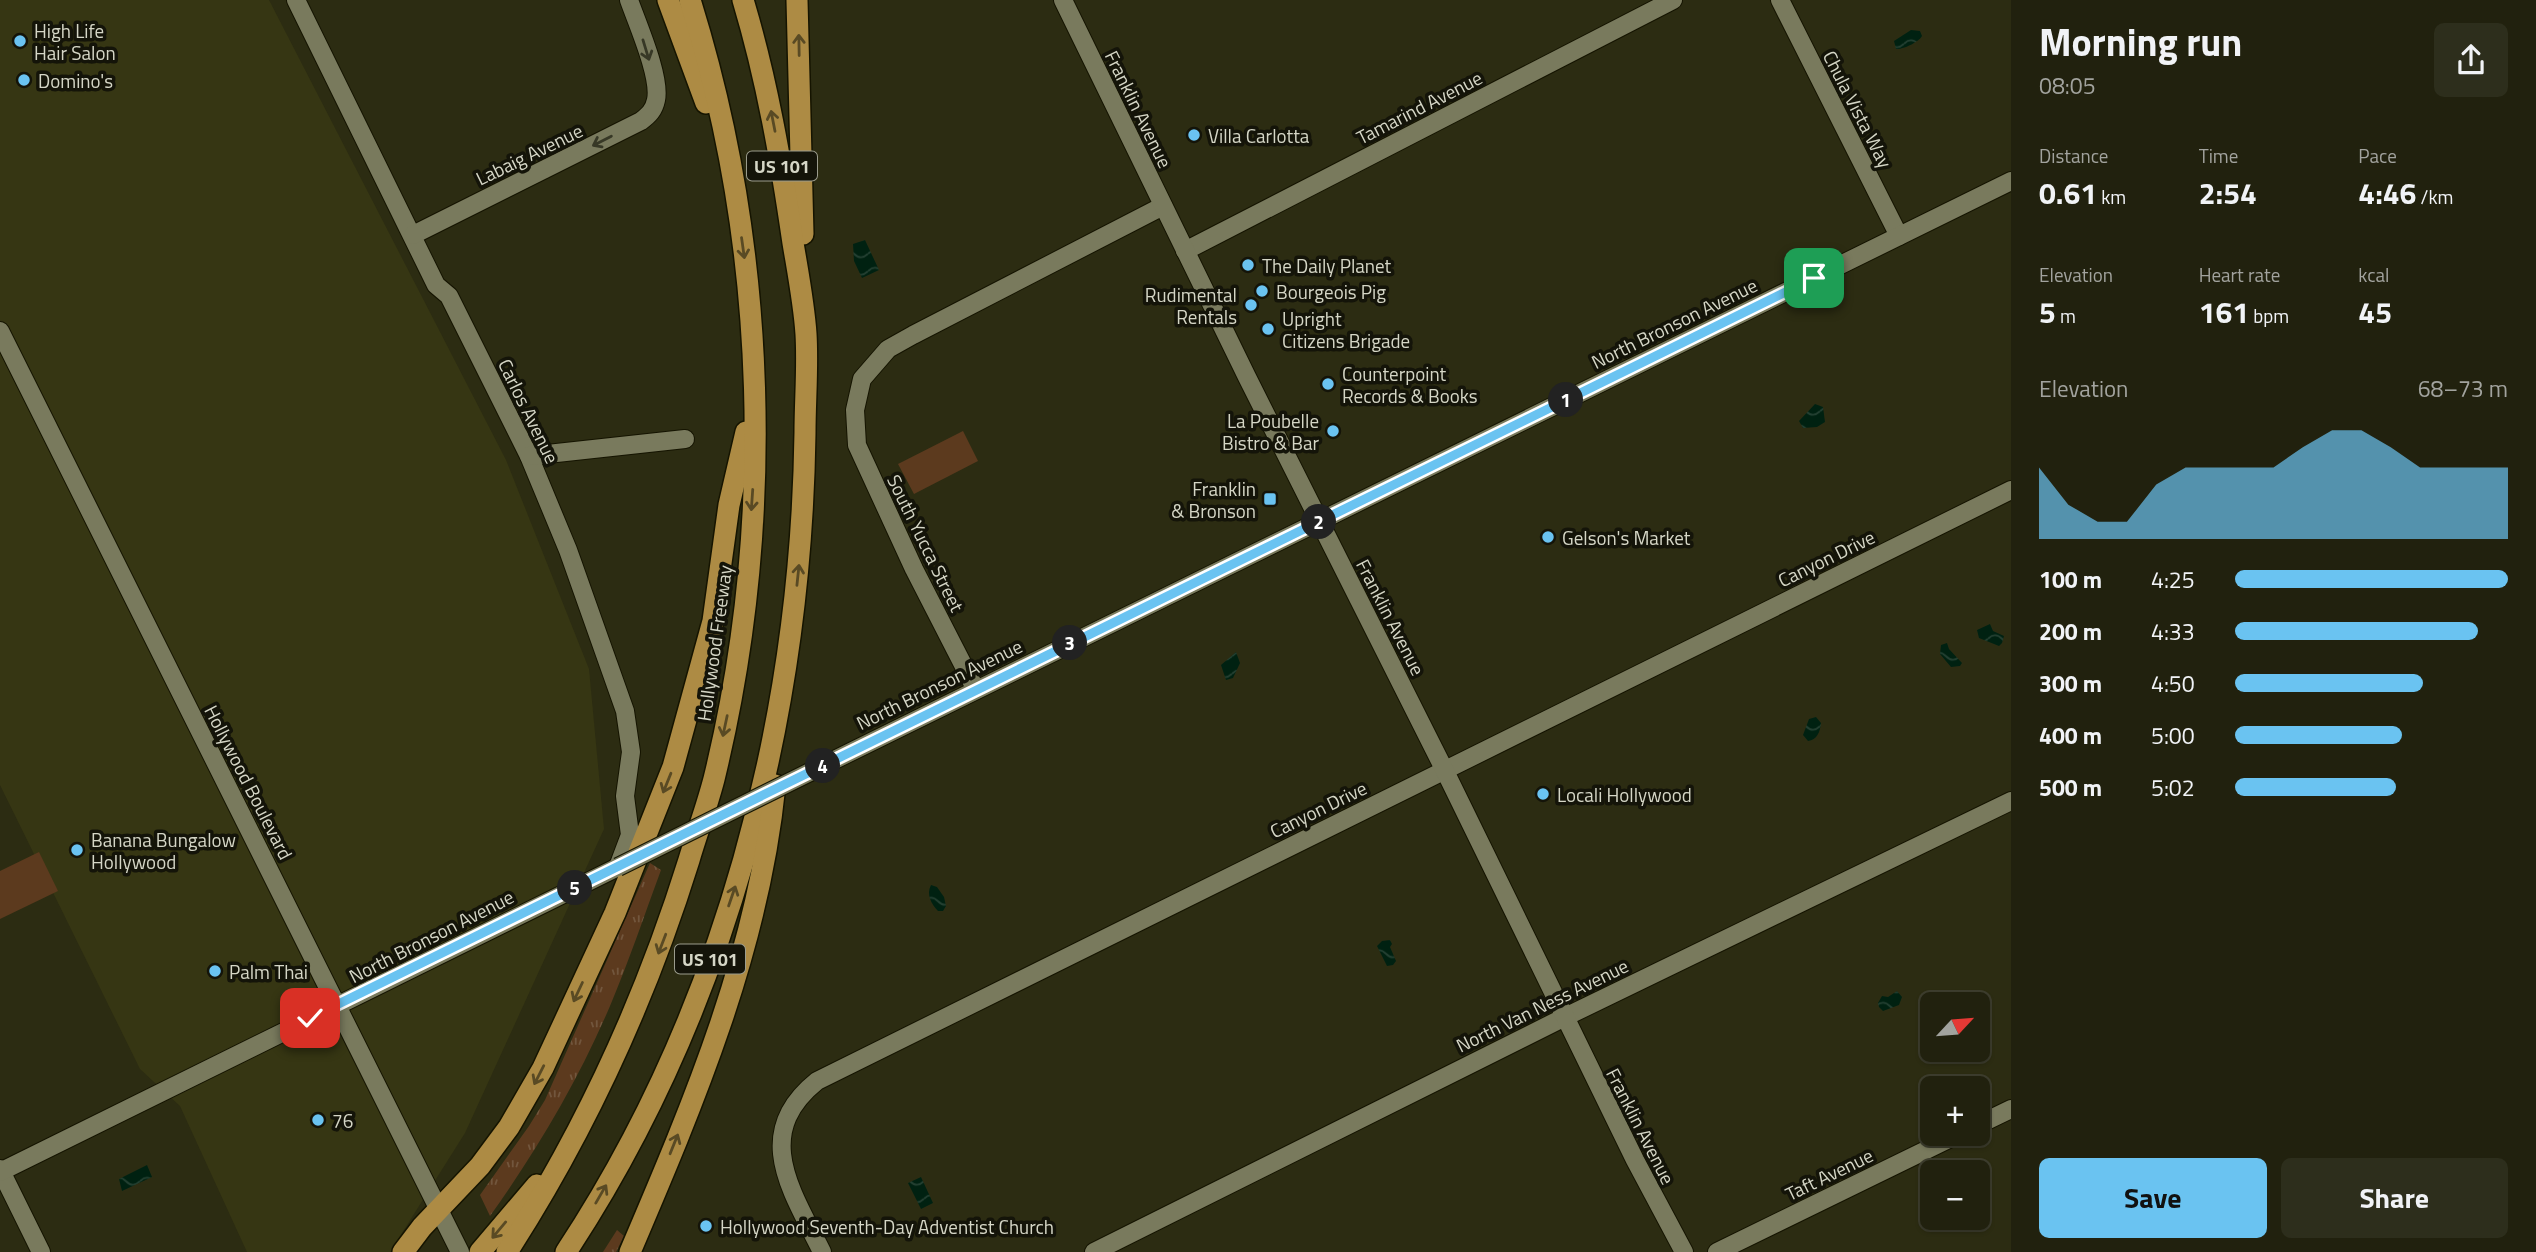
<!DOCTYPE html>
<html lang="en">
<head>
<meta charset="utf-8">
<style>
  :root { --surface:#21210e; --page:#2d2e1c; --text:#f1f3f6; --muted:#a2a39e; --line:#3e3e2e; --accent:#6ac3f1 }
  body { margin:0; font-family:"Titillium Web",sans-serif; background:var(--page); color:var(--text); height:100vh; display:flex; flex-direction:column; font-size:26px; white-space:nowrap }
  * { box-sizing:border-box; margin:0 }
  p { font-size:23px; color:var(--muted) }
  .icon { flex:none; width:38px; height:38px; fill:none; stroke:currentColor; stroke-width:2; stroke-linecap:round; stroke-linejoin:round }
  .map { position:relative; flex:1; overflow:hidden }
  .drawer { display:flex; flex-direction:column; background:var(--surface); width:525px }
  .drawer>* { flex:none }
  .needle { width:46px; rotate:64deg }
  .buttons { position:absolute; left:1920px; top:992px; display:grid; gap:14px }
  .buttons a { display:grid; place-items:center; width:70px; height:70px; border-radius:10px; background:var(--surface); box-shadow:0 2px 5px #0004,0 0 0 2px var(--line); font-size:35px }
  .pin { position:absolute; display:grid; place-items:center; width:60px; height:60px; color:#fff; margin:-30px; border-radius:14px; box-shadow:0 4px 10px #0006 }
  .km { position:absolute; width:35px; height:35px; margin:-18px; border-radius:50%; background:#222; color:#fff; font-size:19px; line-height:35px; text-align:center }
  .round { display:grid; place-items:center; flex:none; width:74px; height:74px; border-radius:10px; background:var(--page) }
  .head { display:flex; align-items:center; justify-content:space-between; height:119px; padding:0 28px }
  h1 { font-size:38px; font-weight:700; line-height:52px }
  .stats { display:grid; grid-template-columns:repeat(3,1fr); gap:10px; height:119px; padding:7px 28px }
  .stats div { display:grid; align-content:center }
  .stats b { font-size:30px; font-weight:700 }
  .stats small { font-size:19px; font-weight:400 }
  .stats p { font-size:19px }
  .chart { height:196px; padding:14px 28px }
  .chart p { display:flex; justify-content:space-between }
  .chart svg { width:100%; height:126px; margin-top:7px; fill:var(--accent); opacity:.7 }
  .action { display:flex; gap:14px; margin-top:auto; padding:14px 28px }
  .action a { flex:1; height:80px; border-radius:10px; background:var(--accent); color:#111; font-size:28px; font-weight:700; line-height:80px; text-align:center }
  .action a+a { background:var(--page); color:var(--text) }
  ul { padding:0 28px; list-style:none; font-size:23px }
  li { display:grid; grid-template-columns:112px 84px 1fr; align-items:center; height:52px }
  li i { height:18px; border-radius:9px; background:var(--accent) }
  main { display:flex; flex:1; min-height:0 }
  .map>svg:first-child { display:block }
  .built { fill:#363613 }
  .grass { fill:url(#grass-tufts) }
  .park { fill:#5c3a1e }
  .water { fill:url(#water-waves) }
  .lines { fill:none; stroke-linecap:round; stroke-linejoin:round }
  .minor-casing { stroke:#151400; stroke-width:20 }
  .tertiary-casing { stroke:#151400; stroke-width:20 }
  .secondary-casing { stroke:#151400; stroke-width:20 }
  .motorway-casing { stroke:#151400; stroke-width:24 }
  .minor { stroke:#797a5d; stroke-width:18 }
  .tertiary { stroke:#797a5d; stroke-width:18 }
  .secondary { stroke:#797a5d; stroke-width:18 }
  .motorway { stroke:#ad8b44; stroke-width:21 }
  .tertiary-bridge-casing { stroke:#151400; stroke-width:20; stroke-linecap:butt }
  .tertiary-bridge { stroke:#797a5d; stroke-width:18 }
  .oneway { stroke:#594a24 }
  .oneway2 { stroke:#373826 }
  .route-casing { stroke:#fff; stroke-width:14 }
  .route { stroke:#6ac3f1; stroke-width:9 }
  .poi-dot { fill:#6ac3f1; stroke:#141409; stroke-width:2.5 }
  .labels { text-anchor:middle; dominant-baseline:central; stroke-width:7; stroke-linejoin:round; paint-order:stroke }
  .shield { fill:#141409; stroke:#9b9c8d; stroke-width:2 }
  .shield-label { font-size:18px; font-weight:bold; fill:#d5d6c6 }
  .poi-label { font-size:19px; fill:#d5d6c6; stroke:#141409; text-anchor:start }
  .street-label { font-size:19px; fill:#d5d6c6; stroke:#141409 }
</style>
</head>
<body>
<main>
<div class="map">
<svg width="2011" height="1252" viewBox="0 0 2011 1252">
  <defs>
    <pattern id="grass-tufts" width="24" height="20" patternUnits="userSpaceOnUse" patternTransform="scale(1.75)"><rect width="24" height="20" fill="#5c3a1e"/><path d="M3 7l-1-3M5 7V3M7 7l1-3M15 17l-1-3M17 17v-4M19 17l1-3" fill="none" stroke="#72563d"/></pattern>
    <pattern id="water-waves" width="16" height="10" patternUnits="userSpaceOnUse" patternTransform="scale(1.75)"><rect width="16" height="10" fill="#002111"/><path d="M0 5q4-4 8 0t8 0" fill="none" stroke="#244032"/></pattern>
  </defs>
  <rect width="100%" height="100%" fill="#2c2c12"/>
  <path class="built" d="M 0,0 L 269,0 L 506,460 L 589,669 L 604,829 L 465,1133 L 390,1252 L 247,1252 L 180,1106 L 140,1069 L 0,785 Z"/>
  <g class="grass">
    <path d="M 650,863 L 661,870 C 644,916 629,961 610,1006 C 578,1081 537,1150 490,1216 L 480,1195 L 529,1126 L 545,1100 Z"/>
    <path d="M 617,1230 L 624,1236 L 616,1252 L 603,1252 Z"/>
  </g>
  <g class="park">
    <path d="M 963,431 L 978,461 L 914,494 L 898,464 Z"/>
    <path d="M 39,852 L 58,891 L 0,919 L 0,871 Z"/>
  </g>
  <g class="water">
    <path d="M 1911,30 L 1920,31 L 1922,36 C 1919,42 1902,50 1896,49 L 1894,41 Z"/>
    <path d="M 865,240 L 879,270 L 862,278 L 854,261 L 853,244 Z"/>
    <path d="M 1815,404 L 1823,407 L 1825,422 L 1817,427 L 1803,428 L 1799,421 Z"/>
    <path d="M 1990,624 L 1993,631 L 2004,636 L 2002,643 L 1999,646 L 1979,638 L 1977,630 Z"/>
    <path d="M 1947,643 L 1949,649 L 1962,663 L 1960,666 L 1951,667 L 1940,654 L 1941,645 Z"/>
    <path d="M 1236,652 L 1240,663 L 1233,678 L 1226,680 L 1221,665 Z"/>
    <path d="M 1816,717 L 1821,723 C 1820,732 1817,740 1808,741 L 1803,735 L 1809,719 Z"/>
    <path d="M 931,885 L 937,887 L 944,897 L 946,906 L 943,911 L 938,911 C 931,904 926,894 931,885 Z"/>
    <path d="M 1390,940 L 1392,944 L 1390,947 L 1396,961 L 1393,965 L 1387,966 L 1377,946 L 1382,941 Z"/>
    <path d="M 1897,991 L 1902,997 L 1899,1005 L 1883,1011 L 1879,1007 L 1878,1003 L 1882,996 L 1888,997 Z"/>
    <path d="M 147,1165 L 152,1177 L 122,1191 L 119,1179 Z"/>
    <path d="M 921,1177 L 933,1203 L 921,1209 L 908,1183 Z"/>
  </g>
  <g class="lines">
    <defs>
      <g id="minor">
        <path d="M 296,0 L 436,285 L 449,296 L 529,456 L 568,550 L 625,711 L 631,752 L 625,796 L 630,835 L 618,867"/>
        <path d="M 1780,0 L 1899,236"/>
        <path d="M 413,235 L 641,121 C 649,115 654,110 656,100 C 661,77 637,23 629,0"/>
        <path d="M 1185,251 L 1673,0"/>
        <path d="M 529,456 L 685,439"/>
        <path d="M 976,690 L 914,569 L 857,445 L 855,410 L 862,379 L 888,349 L 913,335 L 1163,206"/>
        <path d="M 1978,1125 L 2011,1109"/>
        <path d="M 0,1169 L 41,1252"/>
        <path d="M 822,1252 C 792,1191 751,1134 817,1081 L 2011,490"/>
        <path d="M 1094,1252 L 1565,1017 L 2011,801"/>
        <path d="M 1717,1252 L 1959,1134"/>
      </g>
      <g id="tertiary">
        <path d="M 810,772 L 2011,181"/>
        <path d="M 0,1172 L 618,867"/>
      </g>
      <g id="secondary">
        <path d="M 1063,0 L 1247,377 L 1444,769 L 1635,1160 L 1684,1252"/>
        <path d="M 0,331 L 460,1252"/>
      </g>
      <g id="motorway">
        <path d="M 668,0 L 706,103"/>
        <path d="M 797,0 L 803,234"/>
        <path d="M 403,1252 L 422,1227 L 480,1166 L 509,1127 L 543,1068 L 615,913 L 673,767 L 713,621 L 729,505 L 746,432"/>
        <path d="M 480,1252 L 537,1185"/>
        <path d="M 507,1252 C 587,1128 645,1001 689,860 C 697,833 707,806 714,779 C 776,525 768,250 690,0"/>
        <path d="M 566,1252 C 725,1011 801,720 805,433 C 805,400 808,367 806,334 C 804,304 798,273 793,243 C 781,161 767,80 743,0"/>
        <path d="M 630,1252 C 694,1102 759,949 775,785"/>
      </g>
    </defs>
    <use href="#minor" class="minor-casing"/>
    <use href="#tertiary" class="tertiary-casing"/>
    <use href="#secondary" class="secondary-casing"/>
    <use href="#motorway" class="motorway-casing"/>
    <use href="#minor" class="minor"/>
    <use href="#tertiary" class="tertiary"/>
    <use href="#secondary" class="secondary"/>
    <use href="#motorway" class="motorway"/>
    <defs>
      <path id="tertiary-bridge" d="M 618,867 L 810,772"/>
    </defs>
    <use href="#tertiary-bridge" class="tertiary-bridge-casing"/>
    <use href="#tertiary-bridge" class="tertiary-bridge"/>
  </g>
  <defs><path id="oneway-shaft" d="M-6 0H5M1.5-3L5.5 0L1.5 3" fill="none" stroke-width="1.6" stroke-linecap="round" stroke-linejoin="round" transform="scale(1.75)"/></defs>
  <g class="oneway">
    <use href="#oneway-shaft" transform="translate(799 45) rotate(-91)"/>
    <use href="#oneway-shaft" transform="translate(773 121) rotate(-101)"/>
    <use href="#oneway-shaft" transform="translate(743 248) rotate(82)"/>
    <use href="#oneway-shaft" transform="translate(752 500) rotate(94)"/>
    <use href="#oneway-shaft" transform="translate(798 575) rotate(-84)"/>
    <use href="#oneway-shaft" transform="translate(725 726) rotate(102)"/>
    <use href="#oneway-shaft" transform="translate(667 783) rotate(112)"/>
    <use href="#oneway-shaft" transform="translate(732 896) rotate(-71)"/>
    <use href="#oneway-shaft" transform="translate(662 944) rotate(111)"/>
    <use href="#oneway-shaft" transform="translate(578 992) rotate(115)"/>
    <use href="#oneway-shaft" transform="translate(539 1075) rotate(117)"/>
    <use href="#oneway-shaft" transform="translate(674 1144) rotate(-68)"/>
    <use href="#oneway-shaft" transform="translate(601 1194) rotate(-60)"/>
    <use href="#oneway-shaft" transform="translate(499 1230) rotate(130)"/>
  </g>
  <g class="oneway2">
    <use href="#oneway-shaft" transform="translate(646 50) rotate(73)"/>
    <use href="#oneway-shaft" transform="translate(602 141) rotate(153)"/>
  </g>
  <g class="lines">
    <defs>
      <path id="route" d="M 310,1018 L 1814,278"/>
    </defs>
    <use href="#route" class="route-casing"/>
    <use href="#route" class="route"/>
  </g>
  <g class="poi-dot">
    <circle cx="20" cy="41" r="7"/>
    <circle cx="24" cy="80" r="7"/>
    <circle cx="1194" cy="135" r="7"/>
    <circle cx="1248" cy="265" r="7"/>
    <circle cx="1262" cy="291" r="7"/>
    <circle cx="1251" cy="305" r="7"/>
    <circle cx="1268" cy="329" r="7"/>
    <circle cx="1328" cy="384" r="7"/>
    <circle cx="1333" cy="431" r="7"/>
    <rect x="1263" y="492" width="14" height="14" rx="3.5"/>
    <circle cx="1548" cy="537" r="7"/>
    <circle cx="1543" cy="794" r="7"/>
    <circle cx="77" cy="850" r="7"/>
    <circle cx="215" cy="971" r="7"/>
    <circle cx="318" cy="1120" r="7"/>
    <circle cx="706" cy="1226" r="7"/>
  </g>
  <g class="labels">
    <g class="shield">
      <rect x="747" y="151.5" width="70" height="29" rx="5"/>
      <rect x="675" y="944.5" width="70" height="29" rx="5"/>
    </g>
    <g class="shield-label">
      <text x="782" y="166">US 101</text>
      <text x="710" y="959">US 101</text>
    </g>
    <g class="poi-label">
      <text x="34" y="30">High Life<tspan x="34" dy="22">Hair Salon</tspan></text>
      <text x="38" y="80">Domino's</text>
      <text x="1208" y="135">Villa Carlotta</text>
      <text x="1262" y="265">The Daily Planet</text>
      <text x="1276" y="291">Bourgeois Pig</text>
      <text x="1237" y="294" text-anchor="end">Rudimental<tspan x="1237" dy="22">Rentals</tspan></text>
      <text x="1282" y="318">Upright<tspan x="1282" dy="22">Citizens Brigade</tspan></text>
      <text x="1342" y="373">Counterpoint<tspan x="1342" dy="22">Records &amp; Books</tspan></text>
      <text x="1319" y="420" text-anchor="end">La Poubelle<tspan x="1319" dy="22">Bistro &amp; Bar</tspan></text>
      <text x="1256" y="488" text-anchor="end">Franklin<tspan x="1256" dy="22">&amp; Bronson</tspan></text>
      <text x="1562" y="537">Gelson's Market</text>
      <text x="1557" y="794">Locali Hollywood</text>
      <text x="91" y="839">Banana Bungalow<tspan x="91" dy="22">Hollywood</tspan></text>
      <text x="229" y="971">Palm Thai</text>
      <text x="332" y="1120">76</text>
      <text x="720" y="1226">Hollywood Seventh-Day Adventist Church</text>
    </g>
    <g class="street-label">
      <text transform="translate(1419 107) rotate(-27)">Tamarind Avenue</text>
      <text transform="translate(1139 109) rotate(64)">Franklin Avenue</text>
      <text transform="translate(1858 109) rotate(63)">Chula Vista Way</text>
      <text transform="translate(529 154) rotate(-26)">Labaig Avenue</text>
      <text transform="translate(1674 323) rotate(-26)">North Bronson Avenue</text>
      <text transform="translate(529 411) rotate(64)">Carlos Avenue</text>
      <text transform="translate(926 543) rotate(64)">South Yucca Street</text>
      <text transform="translate(1826 558) rotate(-26)">Canyon Drive</text>
      <text transform="translate(1391 617) rotate(63)">Franklin Avenue</text>
      <text transform="translate(714 643) rotate(-82)">Hollywood Freeway</text>
      <text transform="translate(939 684) rotate(-26)">North Bronson Avenue</text>
      <text transform="translate(249 782) rotate(63)">Hollywood Boulevard</text>
      <text transform="translate(1318 809) rotate(-26)">Canyon Drive</text>
      <text transform="translate(431 936) rotate(-27)">North Bronson Avenue</text>
      <text transform="translate(1542 1005) rotate(-26)">North Van Ness Avenue</text>
      <text transform="translate(1641 1126) rotate(63)">Franklin Avenue</text>
      <text transform="translate(1829 1174) rotate(-26)">Taft Avenue</text>
    </g>
  </g>
</svg>
<div class="buttons">
<a><svg class="needle" viewBox="-14 -14 28 28"><path d="M0-13l5 13h-10z" fill="#e53935"/><path d="M0 13l5-13h-10z" fill="#a2a39e"/></svg></a>
<a>+</a>
<a>−</a>
</div>
<div class="pin" style="left:1814px;top:278px;background:#1e9e55"><svg class="icon" aria-label="arrive" viewBox="0 0 24 24"><path d="M6 21V4h12l-3 4 3 4H6"/></svg></div>
<div class="pin" style="left:310px;top:1018px;background:#d93025"><svg class="icon" aria-label="check" viewBox="0 0 24 24"><path d="M5 12l5 5 9-10"/></svg></div>
<b class="km" style="left:1566px;top:400px">1</b>
<b class="km" style="left:1319px;top:522px">2</b>
<b class="km" style="left:1070px;top:643px">3</b>
<b class="km" style="left:823px;top:766px">4</b>
<b class="km" style="left:575px;top:888px">5</b>
</div>
<section class="drawer">
<div class="head"><div><h1>Morning run</h1><p>08:05</p></div><a class="round"><svg class="icon" aria-label="share" viewBox="0 0 24 24"><path d="M12 15V3M7 8l5-5 5 5M5 13v7h14v-7"/></svg></a></div>
<div class="stats">
<div><p>Distance</p><b>0.61<small> km</small></b></div>
<div><p>Time</p><b>2:54</b></div>
<div><p>Pace</p><b>4:46<small> /km</small></b></div>
</div>
<div class="stats">
<div><p>Elevation</p><b>5<small> m</small></b></div>
<div><p>Heart rate</p><b>161<small> bpm</small></b></div>
<div><p>kcal</p><b>45</b></div>
</div>
<div class="chart"><p><span>Elevation</span>68–73 m</p>
<svg viewBox="0 0 160 44" preserveAspectRatio="none"><path d="M0 44V19L10 32L20 38L30 38L40 25L50 19L60 19L70 19L80 19L90 12L100 6L110 6L120 12L130 19L140 19L150 19L160 19V44z"/></svg>
</div>
<ul>
<li><b>100 m</b>4:25<i style="width:100%"></i></li>
<li><b>200 m</b>4:33<i style="width:89%"></i></li>
<li><b>300 m</b>4:50<i style="width:69%"></i></li>
<li><b>400 m</b>5:00<i style="width:61%"></i></li>
<li><b>500 m</b>5:02<i style="width:59%"></i></li>
</ul>
<div class="action"><a>Save</a><a>Share</a></div>
</section>
</main>
</body>
</html>
